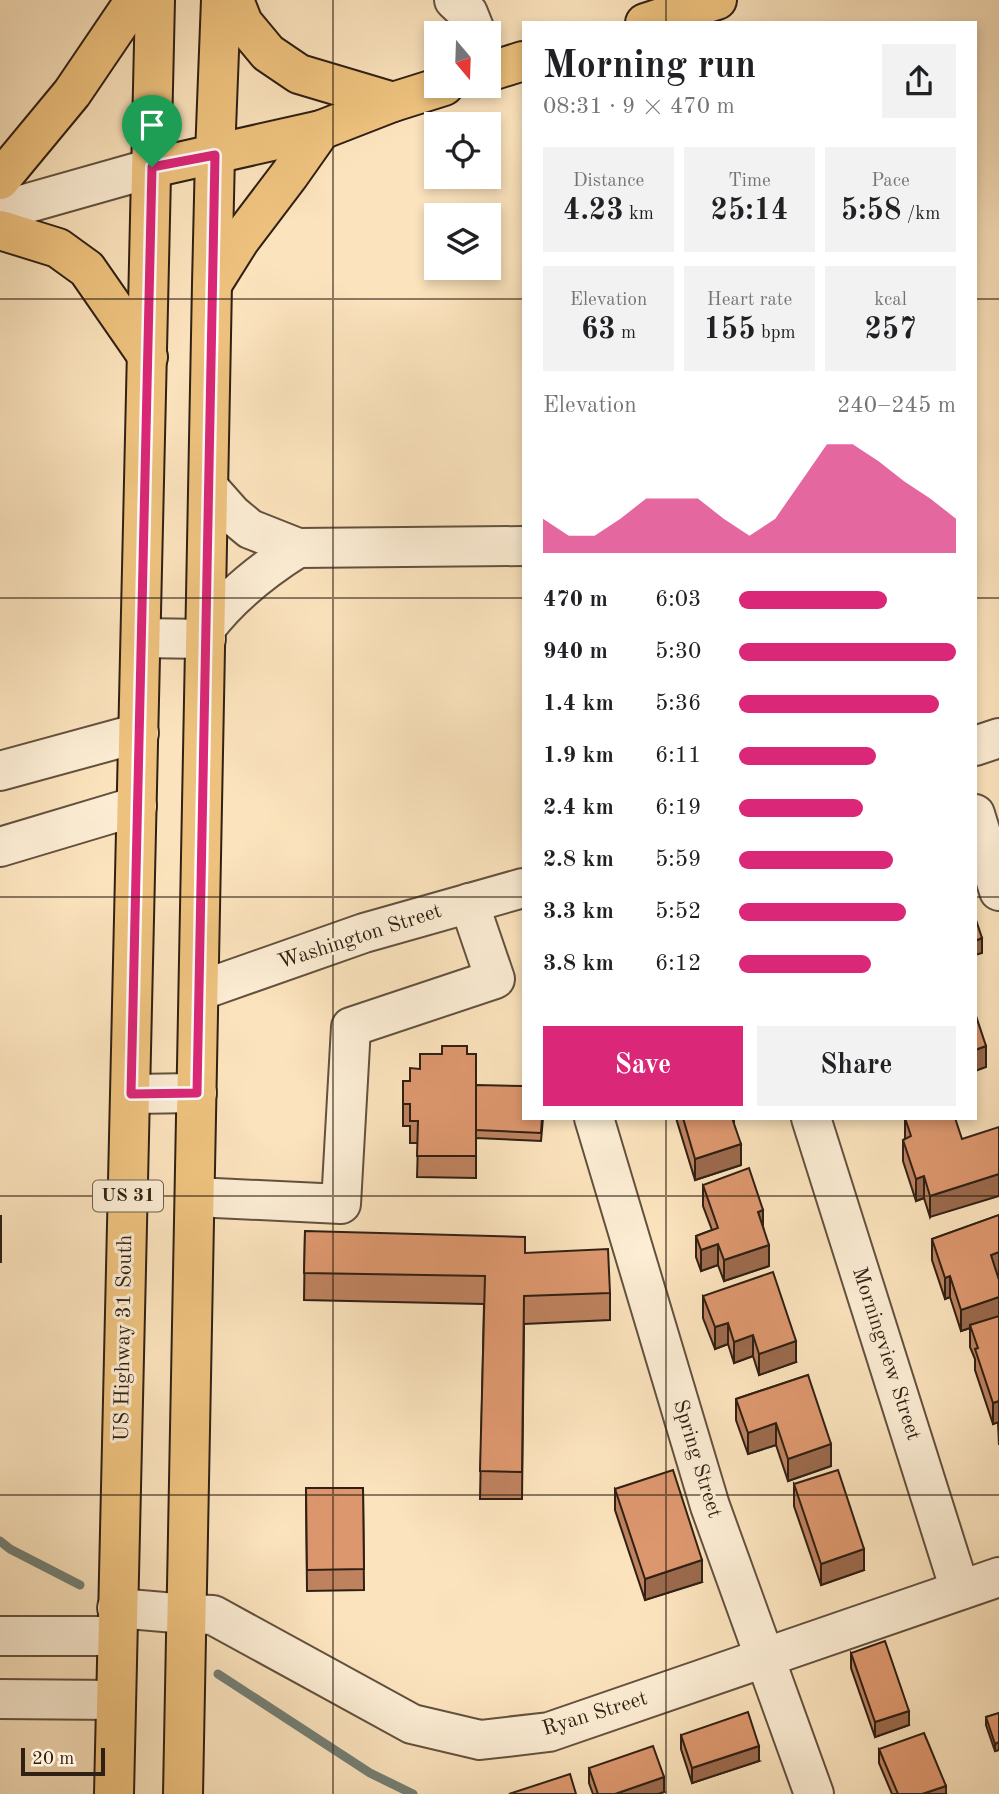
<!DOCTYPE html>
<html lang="en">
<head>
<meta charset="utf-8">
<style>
  :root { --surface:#fff; --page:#f2f2f2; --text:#202124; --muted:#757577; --accent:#db2777 }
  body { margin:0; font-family:"Old Standard TT",serif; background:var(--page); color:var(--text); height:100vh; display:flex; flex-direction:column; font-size:26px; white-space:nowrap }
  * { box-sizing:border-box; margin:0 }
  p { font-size:23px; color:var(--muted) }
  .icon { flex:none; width:38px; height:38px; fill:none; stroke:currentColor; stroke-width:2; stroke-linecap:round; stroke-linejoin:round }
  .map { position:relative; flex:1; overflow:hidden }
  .panel { position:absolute; left:522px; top:21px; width:455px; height:1099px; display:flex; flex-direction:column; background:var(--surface); border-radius:0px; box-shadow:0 4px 10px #0003 }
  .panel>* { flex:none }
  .needle { width:46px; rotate:161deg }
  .fabs { position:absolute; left:424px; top:21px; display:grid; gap:14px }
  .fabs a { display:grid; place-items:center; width:77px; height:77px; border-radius:0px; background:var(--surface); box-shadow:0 4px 10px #0003; font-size:35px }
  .scale { position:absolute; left:21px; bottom:18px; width:84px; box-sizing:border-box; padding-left:7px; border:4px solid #302014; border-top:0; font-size:19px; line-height:24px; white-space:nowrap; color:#302014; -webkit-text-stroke:5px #fcedd4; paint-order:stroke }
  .pin { position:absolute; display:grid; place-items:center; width:60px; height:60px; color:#fff; margin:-72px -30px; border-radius:50% 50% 50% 0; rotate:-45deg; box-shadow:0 0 7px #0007 }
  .pin .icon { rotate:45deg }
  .round { display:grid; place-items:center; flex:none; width:74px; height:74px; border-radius:0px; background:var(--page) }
  .summary { display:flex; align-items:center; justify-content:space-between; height:119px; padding:0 21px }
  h1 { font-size:38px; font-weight:700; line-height:52px }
  .stats { display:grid; grid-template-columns:repeat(3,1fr); gap:10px; height:119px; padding:7px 21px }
  .stats div { display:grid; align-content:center; border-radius:0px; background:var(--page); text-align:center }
  .stats b { font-size:30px; font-weight:700 }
  .stats small { font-size:19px; font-weight:400 }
  .stats p { font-size:19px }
  .chart { height:196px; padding:14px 21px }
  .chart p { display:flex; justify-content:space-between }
  .chart svg { width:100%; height:126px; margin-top:7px; fill:var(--accent); opacity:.7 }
  .cta { display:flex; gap:14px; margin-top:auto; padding:14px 21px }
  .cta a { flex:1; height:80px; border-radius:0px; background:var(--accent); color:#fff; font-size:28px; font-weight:700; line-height:80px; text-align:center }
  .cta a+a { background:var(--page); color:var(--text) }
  ul { padding:0 21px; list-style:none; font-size:23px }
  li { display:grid; grid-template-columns:112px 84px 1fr; align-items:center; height:52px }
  li i { height:18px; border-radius:9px; background:var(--accent) }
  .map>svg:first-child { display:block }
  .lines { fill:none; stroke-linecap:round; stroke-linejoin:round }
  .stream { stroke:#737f75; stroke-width:9 }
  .minor-casing { stroke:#63513e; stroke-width:42 }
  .major-casing { stroke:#302014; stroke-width:42 }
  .minor { stroke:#fcedd4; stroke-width:38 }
  .major { stroke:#eec27e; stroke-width:38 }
  .wall { fill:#be825f; stroke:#302014; stroke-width:2 }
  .shaded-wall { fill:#9b6a4d; stroke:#302014; stroke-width:2 }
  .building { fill:#dd976e; stroke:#302014; stroke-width:2 }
  .route-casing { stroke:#fff; stroke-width:14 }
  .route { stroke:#db2777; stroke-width:9 }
  .grid { fill:none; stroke:#302014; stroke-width:2; stroke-opacity:0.55 }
  .labels { text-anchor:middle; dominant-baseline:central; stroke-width:6; stroke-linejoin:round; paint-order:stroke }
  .shield { fill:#fcedd4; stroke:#6d5e4e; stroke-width:2 }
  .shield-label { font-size:19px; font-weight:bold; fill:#302014 }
  .street-label { font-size:21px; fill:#302014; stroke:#fcedd4 }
</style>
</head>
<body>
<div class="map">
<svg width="999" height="1794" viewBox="0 0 999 1794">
  <rect width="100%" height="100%" fill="#fbe3bd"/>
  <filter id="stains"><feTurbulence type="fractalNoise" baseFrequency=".00286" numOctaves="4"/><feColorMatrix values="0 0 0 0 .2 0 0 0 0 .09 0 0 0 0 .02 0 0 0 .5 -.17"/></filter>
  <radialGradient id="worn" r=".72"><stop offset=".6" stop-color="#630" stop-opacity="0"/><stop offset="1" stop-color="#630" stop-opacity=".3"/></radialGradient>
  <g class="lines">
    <g class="stream">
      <path d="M 0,1541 L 10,1549 L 80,1585"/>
      <path d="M 218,1674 L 370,1773 L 413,1794"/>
    </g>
    <defs>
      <g id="minor">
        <path d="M 454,0 L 468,13 L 476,33"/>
        <path d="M 0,211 L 152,168"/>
        <path d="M 298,548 L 523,546"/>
        <path d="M 206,628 C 231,595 263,570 298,548 L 250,529 L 232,514 L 209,488"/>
        <path d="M 141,638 L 206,639"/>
        <path d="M 975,746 L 999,738"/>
        <path d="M 0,771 L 139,733"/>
        <path d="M 975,814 L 999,891"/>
        <path d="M 0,847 L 137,806"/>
        <path d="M 199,991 L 364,933 L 523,888"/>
        <path d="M 131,1094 L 197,1093"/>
        <path d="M 594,1118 L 710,1506 L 814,1794"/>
        <path d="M 811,1118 L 960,1590"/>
        <path d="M 195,1197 L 341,1204 L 351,1027 L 495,979 L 469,903"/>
        <path d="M 117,1608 L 187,1614 L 213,1615 L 412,1724 L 480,1740 L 549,1732 L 999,1577"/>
        <path d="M 0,1636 L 117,1636"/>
        <path d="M 0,1699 L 116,1700"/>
      </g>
      <g id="major">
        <path d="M 234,0 L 243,23 L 268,53 L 299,74 L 393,102"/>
        <path d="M 645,23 L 717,0"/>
        <path d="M 488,72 L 523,61"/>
        <path d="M 152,168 L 321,130 L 393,102 L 444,86"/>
        <path d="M 0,180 L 72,93 L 135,0"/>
        <path d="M 0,230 L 58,248 L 87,269 L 148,357"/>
        <path d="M 213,283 L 240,240 L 290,174 L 321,130"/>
        <path d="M 114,1794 L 155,0"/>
        <path d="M 183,1794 L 212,284 L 215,155 L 221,0"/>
      </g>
    </defs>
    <use href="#minor" class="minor-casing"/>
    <use href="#major" class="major-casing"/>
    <use href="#minor" class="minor"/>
    <use href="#major" class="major"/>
  </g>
  <g class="wall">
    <path d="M 467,1054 L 476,1099 L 543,1118 L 541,1141 L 476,1138 L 476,1178 L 417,1177 L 418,1143 L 410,1143 L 410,1126 L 403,1126 L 403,1081 L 410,1081 L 420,1069 Z"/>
    <path d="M 676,1118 L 734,1118 L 734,1125 L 741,1165 L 695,1180 Z"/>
    <path d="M 905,1118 L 962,1139 L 930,1217 L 924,1198 L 916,1201 L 903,1161 L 903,1140 L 905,1139 Z"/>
    <path d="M 703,1185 L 763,1226 L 769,1266 L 724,1281 L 718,1265 L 701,1271 L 696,1257 L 696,1236 L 712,1230 L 703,1206 Z"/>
    <path d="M 999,1215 L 999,1274 L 997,1274 L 999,1280 L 999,1445 L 998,1422 L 993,1424 L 975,1370 L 975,1359 L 970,1347 L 970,1328 L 961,1331 L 950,1297 L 945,1299 L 932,1260 L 932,1239 Z"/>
    <path d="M 305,1231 L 525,1253 L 610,1293 L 610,1320 L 524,1324 L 522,1499 L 480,1499 L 484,1304 L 304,1300 Z"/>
    <path d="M 703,1296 L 796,1362 L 759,1375 L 753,1356 L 734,1363 L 728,1344 L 715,1349 L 703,1318 Z"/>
    <path d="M 808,1375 L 831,1466 L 788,1481 L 776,1445 L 748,1454 L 736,1420 L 736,1399 Z"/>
    <path d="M 794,1484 L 864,1570 L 821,1585 L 794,1506 Z"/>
    <path d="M 306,1488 L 363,1488 L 364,1590 L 307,1591 Z"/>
    <path d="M 615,1489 L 702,1582 L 645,1600 L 615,1510 Z"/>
    <path d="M 851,1653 L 909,1725 L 875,1737 L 851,1668 Z"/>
    <path d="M 999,1713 L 999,1750 L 995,1751 L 986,1725 L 986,1717 Z"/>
    <path d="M 681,1735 L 759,1761 L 692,1783 L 681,1749 Z"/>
    <path d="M 879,1749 L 946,1794 L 892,1794 L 879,1763 Z"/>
    <path d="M 589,1768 L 664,1792 L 658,1794 L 593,1794 L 589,1783 Z"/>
  </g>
  <g class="shaded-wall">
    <path d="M 982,938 L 982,953 L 975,955 L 975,941 Z"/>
    <path d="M 986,1046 L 986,1067 L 975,1071 L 975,1050 Z"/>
    <path d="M 741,1144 L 741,1165 L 695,1180 L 695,1159 Z"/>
    <path d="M 999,1174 L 999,1196 L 930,1217 L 930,1196 Z"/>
    <path d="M 924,1176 L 924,1198 L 916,1201 L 916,1179 Z"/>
    <path d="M 763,1210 L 763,1232 L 758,1212 Z"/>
    <path d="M 718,1244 L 718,1265 L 701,1271 L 701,1250 Z"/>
    <path d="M 769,1245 L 769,1266 L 724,1281 L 724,1260 Z"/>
    <path d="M 999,1252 L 999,1274 L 991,1277 L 991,1255 Z"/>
    <path d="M 950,1276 L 950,1297 L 945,1299 L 945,1278 Z"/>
    <path d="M 999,1297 L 999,1318 L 970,1325 L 970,1328 L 961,1331 L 961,1310 Z"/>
    <path d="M 728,1323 L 728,1344 L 715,1349 L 715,1327 Z"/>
    <path d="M 753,1335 L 753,1356 L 734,1363 L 734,1342 Z"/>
    <path d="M 796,1341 L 796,1362 L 759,1375 L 759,1354 Z"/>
    <path d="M 999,1401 L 999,1422 L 993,1424 L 993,1403 Z"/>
    <path d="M 776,1423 L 776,1445 L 748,1454 L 748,1433 Z"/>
    <path d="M 831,1444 L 831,1466 L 788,1481 L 788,1459 Z"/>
    <path d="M 864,1549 L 864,1570 L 821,1585 L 821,1564 Z"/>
    <path d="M 702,1560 L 702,1582 L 645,1600 L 645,1579 Z"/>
    <path d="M 909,1711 L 909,1725 L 875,1737 L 875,1722 Z"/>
    <path d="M 999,1742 L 999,1750 L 995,1751 L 995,1744 Z"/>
    <path d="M 759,1746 L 759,1761 L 692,1783 L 692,1768 Z"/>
    <path d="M 664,1777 L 664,1792 L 658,1794 L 615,1794 Z"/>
    <path d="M 946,1786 L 946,1794 L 922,1794 Z"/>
  </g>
  <g class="building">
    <path d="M 975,917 L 982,938 L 975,941 Z"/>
    <path d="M 975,1013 L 986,1046 L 975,1050 Z"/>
    <path d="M 442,1046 L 467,1046 L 467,1054 L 476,1054 L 476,1156 L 417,1156 L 418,1121 L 410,1121 L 410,1104 L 403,1104 L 403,1081 L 410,1081 L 410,1068 L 420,1069 L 420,1054 L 442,1054 Z"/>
    <path d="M 476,1085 L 523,1086 L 523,1118 L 542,1118 L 541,1133 L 476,1130 Z"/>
    <path d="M 683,1118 L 732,1118 L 741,1144 L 695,1159 Z"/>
    <path d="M 905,1118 L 955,1118 L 962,1139 L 999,1127 L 999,1174 L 930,1196 L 924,1176 L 916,1179 L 903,1140 L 911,1136 Z"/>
    <path d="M 749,1168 L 763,1210 L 758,1212 L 769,1245 L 724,1260 L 718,1244 L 701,1250 L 696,1236 L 718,1228 L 703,1185 Z"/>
    <path d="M 999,1215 L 999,1252 L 991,1255 L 999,1280 L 999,1297 L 961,1310 L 950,1276 L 945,1278 L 932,1239 Z"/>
    <rect x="0" y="1216" width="1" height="46"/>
    <path d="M 305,1231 L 525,1237 L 525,1253 L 608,1249 L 610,1293 L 524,1296 L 522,1472 L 480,1471 L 485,1276 L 304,1273 Z"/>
    <path d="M 773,1272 L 796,1341 L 759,1354 L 753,1335 L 734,1342 L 728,1323 L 715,1327 L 703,1296 Z"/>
    <path d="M 999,1316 L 999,1401 L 993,1403 L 975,1349 L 978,1348 L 970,1325 Z"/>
    <path d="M 808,1375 L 831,1444 L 788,1459 L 776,1423 L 748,1433 L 736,1399 Z"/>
    <path d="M 673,1470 L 702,1560 L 645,1579 L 615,1489 Z"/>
    <path d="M 838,1470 L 864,1549 L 821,1564 L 794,1484 Z"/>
    <path d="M 306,1488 L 363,1488 L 364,1569 L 307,1570 Z"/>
    <path d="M 885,1641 L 909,1711 L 875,1722 L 851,1653 Z"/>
    <path d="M 748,1712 L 759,1746 L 692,1768 L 681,1735 Z"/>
    <path d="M 999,1713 L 999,1742 L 995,1744 L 986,1717 Z"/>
    <path d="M 924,1733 L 946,1786 L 922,1794 L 898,1794 L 879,1749 Z"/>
    <path d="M 653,1746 L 664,1777 L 615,1794 L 598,1794 L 589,1768 Z"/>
    <path d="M 570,1774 L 576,1794 L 509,1794 Z"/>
  </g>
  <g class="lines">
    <defs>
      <path id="route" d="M 215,155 L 197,1093 L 131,1094 L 152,167 Z"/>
    </defs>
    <use href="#route" class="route-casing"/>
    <use href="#route" class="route"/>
  </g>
  <path class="grid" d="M 333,0 L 333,1794M 666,0 L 666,23M 0,299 L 523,299M 975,299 L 999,299M 0,598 L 523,598M 975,598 L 999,598M 0,897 L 523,897M 975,897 L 999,897M 666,1118 L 666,1794M 0,1196 L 999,1196M 0,1495 L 999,1495"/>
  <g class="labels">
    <rect class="shield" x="93" y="1180.5" width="70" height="31" rx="5"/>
    <g class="shield-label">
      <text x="128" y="1196">US 31</text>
    </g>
    <g class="street-label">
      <text transform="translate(360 937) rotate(-18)">Washington Street</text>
      <text transform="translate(124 1338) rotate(-89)">US Highway 31 South</text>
      <text transform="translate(886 1354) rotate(72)">Morningview Street</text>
      <text transform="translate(697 1459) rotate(73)">Spring Street</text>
      <text transform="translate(595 1714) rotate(-17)">Ryan Street</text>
    </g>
  </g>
  <rect width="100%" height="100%" filter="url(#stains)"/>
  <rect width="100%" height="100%" fill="url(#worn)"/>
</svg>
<div class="fabs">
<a><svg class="needle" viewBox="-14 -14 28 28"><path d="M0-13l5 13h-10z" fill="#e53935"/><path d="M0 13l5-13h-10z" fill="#757577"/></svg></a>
<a><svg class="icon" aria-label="locate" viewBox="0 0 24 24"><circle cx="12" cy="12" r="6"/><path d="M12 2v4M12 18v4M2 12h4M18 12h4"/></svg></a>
<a><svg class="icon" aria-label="layers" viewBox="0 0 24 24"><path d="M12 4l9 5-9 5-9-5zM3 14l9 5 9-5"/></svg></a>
</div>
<div class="scale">20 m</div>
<div class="pin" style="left:152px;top:167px;background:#1e9e55"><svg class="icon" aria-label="arrive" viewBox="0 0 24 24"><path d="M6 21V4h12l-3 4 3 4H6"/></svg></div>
<section class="panel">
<div class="summary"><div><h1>Morning run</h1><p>08:31 · 9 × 470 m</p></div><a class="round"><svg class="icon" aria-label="share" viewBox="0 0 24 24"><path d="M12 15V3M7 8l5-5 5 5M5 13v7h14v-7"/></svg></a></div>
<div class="stats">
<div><p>Distance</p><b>4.23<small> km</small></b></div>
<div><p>Time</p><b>25:14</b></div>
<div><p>Pace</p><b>5:58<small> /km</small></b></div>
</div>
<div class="stats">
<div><p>Elevation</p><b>63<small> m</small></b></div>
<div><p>Heart rate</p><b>155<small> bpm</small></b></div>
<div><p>kcal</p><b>257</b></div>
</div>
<div class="chart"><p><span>Elevation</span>240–245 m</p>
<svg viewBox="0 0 160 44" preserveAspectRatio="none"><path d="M0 44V32L10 38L20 38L30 32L40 25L50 25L60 25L70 32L80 38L90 32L100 19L110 6L120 6L130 12L140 19L150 25L160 32V44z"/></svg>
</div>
<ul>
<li><b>470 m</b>6:03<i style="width:68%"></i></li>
<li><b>940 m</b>5:30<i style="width:100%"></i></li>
<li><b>1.4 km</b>5:36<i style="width:92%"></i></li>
<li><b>1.9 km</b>6:11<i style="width:63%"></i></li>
<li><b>2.4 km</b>6:19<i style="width:57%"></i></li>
<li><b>2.8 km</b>5:59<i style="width:71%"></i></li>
<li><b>3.3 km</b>5:52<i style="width:77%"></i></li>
<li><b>3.8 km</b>6:12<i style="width:61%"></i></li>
</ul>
<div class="cta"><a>Save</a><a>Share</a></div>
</section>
</div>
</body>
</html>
